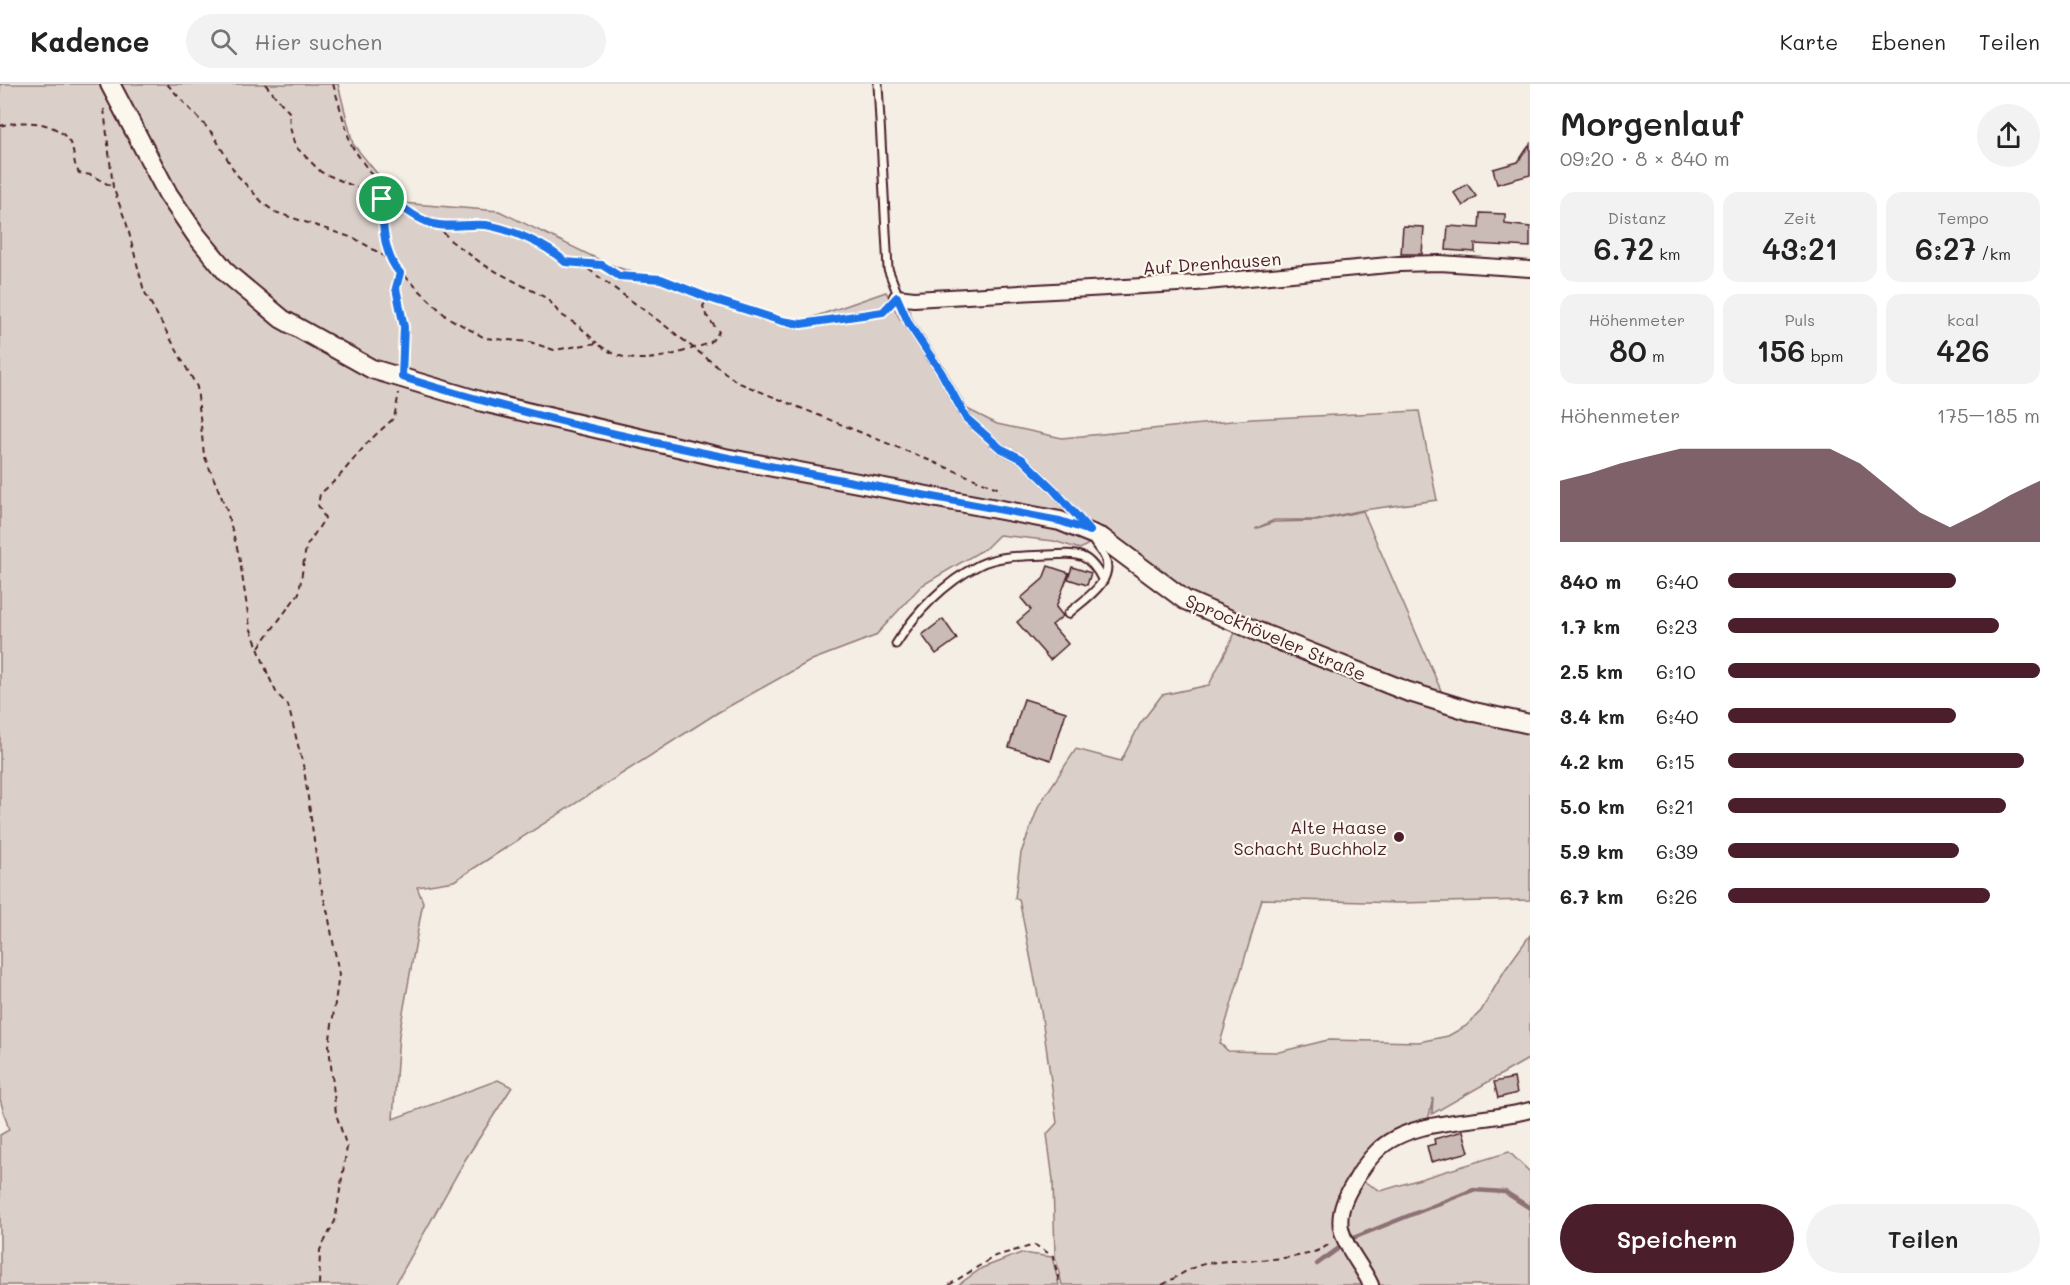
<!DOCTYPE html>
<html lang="de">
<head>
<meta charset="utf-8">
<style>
  :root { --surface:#fff; --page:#f2f2f2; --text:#222; --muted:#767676; --line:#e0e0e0; --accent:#4a1f2b }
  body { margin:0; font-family:Mali,sans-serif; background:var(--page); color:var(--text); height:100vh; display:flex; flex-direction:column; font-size:22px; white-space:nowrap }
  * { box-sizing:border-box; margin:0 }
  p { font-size:20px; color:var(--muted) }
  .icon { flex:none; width:33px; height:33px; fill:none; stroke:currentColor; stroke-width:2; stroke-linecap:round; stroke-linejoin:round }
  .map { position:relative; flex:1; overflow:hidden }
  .details { display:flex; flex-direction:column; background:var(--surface); width:540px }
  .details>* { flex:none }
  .pin { position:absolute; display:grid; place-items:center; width:51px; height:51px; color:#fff; margin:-26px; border:3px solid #fff; border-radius:50%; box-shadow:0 2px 6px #0007 }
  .round { display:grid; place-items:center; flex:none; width:63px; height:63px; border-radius:32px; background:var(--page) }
  .summary { display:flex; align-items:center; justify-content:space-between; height:102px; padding:0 30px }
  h1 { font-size:33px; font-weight:600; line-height:45px }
  .metrics { display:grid; grid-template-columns:repeat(3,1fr); gap:9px; height:102px; padding:6px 30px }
  .metrics div { display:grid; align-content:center; border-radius:15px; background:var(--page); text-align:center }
  .metrics b { font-size:30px; font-weight:600 }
  .metrics small { font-size:16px; font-weight:400 }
  .metrics p { font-size:16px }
  .chart { height:168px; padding:12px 30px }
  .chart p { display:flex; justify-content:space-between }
  .chart svg { width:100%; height:108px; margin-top:6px; fill:var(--accent); opacity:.7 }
  .action { display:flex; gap:12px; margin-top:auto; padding:12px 30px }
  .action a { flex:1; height:69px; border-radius:36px; background:var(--accent); color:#fff; font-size:24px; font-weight:600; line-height:69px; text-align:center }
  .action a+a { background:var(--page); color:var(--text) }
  ul { padding:0 30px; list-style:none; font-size:20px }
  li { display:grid; grid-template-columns:96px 72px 1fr; align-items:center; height:45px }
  li i { height:15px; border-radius:8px; background:var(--accent) }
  header { display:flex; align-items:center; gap:36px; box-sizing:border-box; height:84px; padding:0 30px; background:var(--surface); border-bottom:2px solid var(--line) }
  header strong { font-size:28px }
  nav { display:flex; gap:33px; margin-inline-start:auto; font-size:21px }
  .search { width:420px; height:54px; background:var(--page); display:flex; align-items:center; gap:15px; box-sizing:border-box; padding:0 21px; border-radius:33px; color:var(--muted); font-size:22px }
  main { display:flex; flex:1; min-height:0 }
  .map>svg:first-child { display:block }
  .green { fill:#dbd0c9; stroke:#92787a; stroke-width:1.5 }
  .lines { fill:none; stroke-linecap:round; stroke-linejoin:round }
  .stream { stroke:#8d7174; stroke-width:4.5 }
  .building { fill:#cabbb6; stroke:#4a1f2b; stroke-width:1.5 }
  .service-casing { stroke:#4a1f2b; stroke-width:11 }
  .minor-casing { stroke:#4a1f2b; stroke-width:18 }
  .tertiary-casing { stroke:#4a1f2b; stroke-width:22 }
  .path { stroke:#4a1f2b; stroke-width:2; stroke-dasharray:6 4.5; stroke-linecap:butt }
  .service { stroke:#fbf7ec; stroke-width:7 }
  .minor { stroke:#fbf7ec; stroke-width:14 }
  .tertiary { stroke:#fbf7ec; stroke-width:18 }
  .route-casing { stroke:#fff; stroke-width:12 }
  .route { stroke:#1a73e8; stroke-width:8 }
  .poi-dot { fill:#4a1f2b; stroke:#fbf7ec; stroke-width:2 }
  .labels { text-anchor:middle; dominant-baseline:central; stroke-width:4.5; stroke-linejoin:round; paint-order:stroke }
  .street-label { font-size:18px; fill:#4a1f2b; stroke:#fbf7ec }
  .poi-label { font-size:18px; fill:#4a1f2b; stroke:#fbf7ec; text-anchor:end }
</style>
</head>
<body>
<header>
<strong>Kadence</strong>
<div class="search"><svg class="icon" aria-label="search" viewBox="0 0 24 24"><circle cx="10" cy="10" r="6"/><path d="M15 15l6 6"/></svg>Hier suchen</div>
<nav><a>Karte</a><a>Ebenen</a><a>Teilen</a></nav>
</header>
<main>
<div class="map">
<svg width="1530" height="1201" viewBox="0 0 1530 1201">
  <rect width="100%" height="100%" fill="#f4eee4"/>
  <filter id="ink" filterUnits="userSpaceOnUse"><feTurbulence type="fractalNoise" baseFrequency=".0167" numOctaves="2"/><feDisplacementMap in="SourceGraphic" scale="12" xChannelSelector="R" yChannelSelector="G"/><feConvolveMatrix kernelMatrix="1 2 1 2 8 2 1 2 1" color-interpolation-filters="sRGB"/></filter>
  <g filter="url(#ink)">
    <g class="green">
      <path d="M 0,0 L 338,0 L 353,60 L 401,119 L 499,127 L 608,180 L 766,234 L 805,236 L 886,208 L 900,235 L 920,253 L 957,320 L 997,340 L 1062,354 L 1252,335 L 1419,327 L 1437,416 L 1363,426 L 1317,436 L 1274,436 L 1255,445 L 1274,438 L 1317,437 L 1363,427 L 1443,611 C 1321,570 1205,516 1090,459 L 1080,465 L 1054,457 L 999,451 L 986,464 L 921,502 L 875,552 L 812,576 L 717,629 L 454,797 L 417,803 L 423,818 L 399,951 L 393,1035 L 498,996 L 512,1003 L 465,1076 L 395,1201 L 0,1201 L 0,1051 L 9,1046 L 0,1015 Z"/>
      <path d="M 1236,547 L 1287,571 L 1400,613 L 1530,646 L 1530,816 L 1399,819 L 1262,815 L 1220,959 L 1228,967 L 1279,968 L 1328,956 L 1419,958 L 1448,952 L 1466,942 L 1481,927 L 1505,886 L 1530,851 L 1530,974 L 1432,1030 L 1433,1014 L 1427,1041 L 1377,1063 L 1339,1126 L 1368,1201 L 1062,1201 L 1055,1172 L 1053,1096 L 1047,1050 L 1057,1039 L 1041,927 L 1019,815 L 1015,814 L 1021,769 L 1039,721 L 1076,665 L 1121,677 L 1140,640 L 1162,611 L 1209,601 Z"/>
      <path d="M 1509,1068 L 1530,1088 L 1530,1201 L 1375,1201 C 1363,1179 1338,1148 1347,1121 C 1350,1112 1355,1104 1359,1095 L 1381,1107 Z"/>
      <path d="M 1021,1169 L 1052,1173 L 1059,1201 L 958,1201 L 982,1184 Z"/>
    </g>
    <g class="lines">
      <g class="stream">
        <path d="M 1353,1154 L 1473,1106 L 1505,1108 L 1530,1124"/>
        <path d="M 1317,1180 L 1343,1161"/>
      </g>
    </g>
    <g class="building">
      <path d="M 1530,60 L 1530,91 L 1497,100 L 1493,85 L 1518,78 Z"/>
      <path d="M 1467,100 L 1476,112 L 1463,122 L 1454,109 Z"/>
      <path d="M 1480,129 L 1505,130 L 1505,140 L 1530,143 L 1530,163 L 1475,160 L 1475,168 L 1446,166 L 1448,142 L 1479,144 Z"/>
      <path d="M 1403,142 L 1424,143 L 1422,170 L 1401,170 Z"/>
      <path d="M 1048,482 L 1069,489 L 1056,523 L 1063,532 L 1052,541 L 1068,560 L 1050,576 L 1017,538 L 1031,526 L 1021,514 L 1043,495 Z"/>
      <path d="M 1072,483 L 1091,489 L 1087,501 L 1068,495 Z"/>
      <path d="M 943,535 L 957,555 L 936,570 L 922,551 Z"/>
      <path d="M 1024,615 L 1066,628 L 1051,676 L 1009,663 Z"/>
      <path d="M 1514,994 L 1517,1009 L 1498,1014 L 1494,998 Z"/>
      <path d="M 1463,1047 L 1469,1068 L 1431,1078 L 1427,1062 L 1435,1060 L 1434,1055 Z"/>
    </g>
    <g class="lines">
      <defs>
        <g id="service">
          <path d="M 878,0 L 888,185 L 909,240 L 941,288 L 966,334 L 1000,364 L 1022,375 L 1053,405 L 1085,442"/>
          <path d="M 1068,530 C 1083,516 1115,498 1105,474 C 1102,467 1095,462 1092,454"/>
          <path d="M 896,560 C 915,529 945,498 979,481 C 999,471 1025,472 1047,471 C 1078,469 1089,468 1103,497"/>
        </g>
        <g id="minor">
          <path d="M 897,213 L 914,215 L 1196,199 L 1399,180 L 1440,179 L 1530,185"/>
          <path d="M 1371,1201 C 1363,1183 1345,1164 1341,1144 C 1338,1128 1346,1111 1355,1097 C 1361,1086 1368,1076 1377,1067 C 1410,1033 1485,1039 1530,1026"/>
        </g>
        <path id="tertiary" d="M 110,0 L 168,110 L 196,151 L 228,190 L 282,235 L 372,285 L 483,318 L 725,374 L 1060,437 L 1102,454 L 1185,516 L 1256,547 L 1406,607 L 1474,628 L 1530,640"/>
      </defs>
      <use href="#service" class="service-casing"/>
      <use href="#minor" class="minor-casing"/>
      <use href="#tertiary" class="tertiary-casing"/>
      <g class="path">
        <path d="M 167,0 L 213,50 L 236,90 L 264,120 L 275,128 L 356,155 L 384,172 L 447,233 L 485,254 L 530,258 L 554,266 L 597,259 C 631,288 672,271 710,259 L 719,248 L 706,231 L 703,222 L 709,214"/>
        <path d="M 265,0 L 289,28 L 290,43 L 295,62 L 321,88 L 399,122 L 432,140 L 487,142 L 526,154 L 555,168 L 565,178 L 602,181 L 619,192 L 661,195 L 709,214 L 782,237 L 801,240 L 883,228 L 887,224"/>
        <path d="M 333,0 L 351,61 L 375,96 L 397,120"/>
        <path d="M 104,25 L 113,103 L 127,141 L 144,207 L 197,303 L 204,371 L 226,424 L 239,471 L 250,543 L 269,593 L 277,610 L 288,621 L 304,685 L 320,799 L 328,830 L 339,890 L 329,962 L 336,1030 L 347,1063 L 335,1137 L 320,1166 L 319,1201"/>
        <path d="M 0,42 C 24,35 65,36 73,67 C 75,77 73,78 79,89 L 91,91 L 113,103"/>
        <path d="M 383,104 L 385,156 L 395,183"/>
        <path d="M 436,140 L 451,157 L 484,181 L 548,215 L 560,230 L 579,242 L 597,259"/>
        <path d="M 580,179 L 663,240 L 737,298 L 997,404 L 1000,409"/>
        <path d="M 400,191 L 397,204 L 404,243 L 402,277"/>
        <path d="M 259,563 L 299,509 L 306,463 L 325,434 L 318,421 L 320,410 L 337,395 L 369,357 L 394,334 L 399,309"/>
        <path d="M 949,1201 L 995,1172 L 1035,1161 L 1053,1172 L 1060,1201"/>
        <path d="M 1162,1201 C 1178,1193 1191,1182 1209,1179 C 1240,1174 1311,1180 1331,1158"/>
      </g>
      <use href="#service" class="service"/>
      <use href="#minor" class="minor"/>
      <use href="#tertiary" class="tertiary"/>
    </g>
  </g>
  <g class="lines" filter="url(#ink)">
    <defs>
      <path id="route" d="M 383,104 C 396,119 411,132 430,139 C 447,145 469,139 486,141 C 510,145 548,161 565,178 L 602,181 L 619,192 L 661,195 L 709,214 L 782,237 L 801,240 L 883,228 L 897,213 L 909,240 L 941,288 L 966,334 L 1000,364 L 1022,375 L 1053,405 L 1090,447 L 1060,437 C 840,394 616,360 402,293 L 404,243 L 396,204 L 400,189 C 381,169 382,130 383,104 Z"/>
    </defs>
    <use href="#route" class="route-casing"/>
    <use href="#route" class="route"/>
  </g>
  <circle class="poi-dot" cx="1399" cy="753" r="6"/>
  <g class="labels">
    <g class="street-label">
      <text transform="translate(1212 179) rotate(-4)">Auf Drenhausen</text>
      <text transform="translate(1276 553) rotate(23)">Sprockhöveler Straße</text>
    </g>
    <g class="poi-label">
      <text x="1387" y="743">Alte Haase<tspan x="1387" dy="21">Schacht Buchholz</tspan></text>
    </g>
  </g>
</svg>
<div class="pin" style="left:382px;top:115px;background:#1e9e55"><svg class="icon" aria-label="arrive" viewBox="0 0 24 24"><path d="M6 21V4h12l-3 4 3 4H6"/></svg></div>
</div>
<section class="details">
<div class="summary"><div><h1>Morgenlauf</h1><p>09:20 · 8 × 840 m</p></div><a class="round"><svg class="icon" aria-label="share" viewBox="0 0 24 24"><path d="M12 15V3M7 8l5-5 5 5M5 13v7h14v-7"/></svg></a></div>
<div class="metrics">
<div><p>Distanz</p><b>6.72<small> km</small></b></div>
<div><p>Zeit</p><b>43:21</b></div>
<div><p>Tempo</p><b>6:27<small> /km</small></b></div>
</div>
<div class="metrics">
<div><p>Höhenmeter</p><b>80<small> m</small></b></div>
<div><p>Puls</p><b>156<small> bpm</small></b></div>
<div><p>kcal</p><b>426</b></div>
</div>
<div class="chart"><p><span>Höhenmeter</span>175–185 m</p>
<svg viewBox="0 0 160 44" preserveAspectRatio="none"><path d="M0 44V19L10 16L20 12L30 9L40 6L50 6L60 6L70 6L80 6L90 6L100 12L110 22L120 32L130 38L140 32L150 25L160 19V44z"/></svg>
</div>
<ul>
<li><b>840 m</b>6:40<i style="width:73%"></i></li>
<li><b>1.7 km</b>6:23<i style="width:87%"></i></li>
<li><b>2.5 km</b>6:10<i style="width:100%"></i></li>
<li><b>3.4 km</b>6:40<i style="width:73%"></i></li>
<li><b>4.2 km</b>6:15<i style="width:95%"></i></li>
<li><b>5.0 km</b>6:21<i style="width:89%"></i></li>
<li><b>5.9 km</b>6:39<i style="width:74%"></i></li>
<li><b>6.7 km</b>6:26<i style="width:84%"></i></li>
</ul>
<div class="action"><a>Speichern</a><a>Teilen</a></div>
</section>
</main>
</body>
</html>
